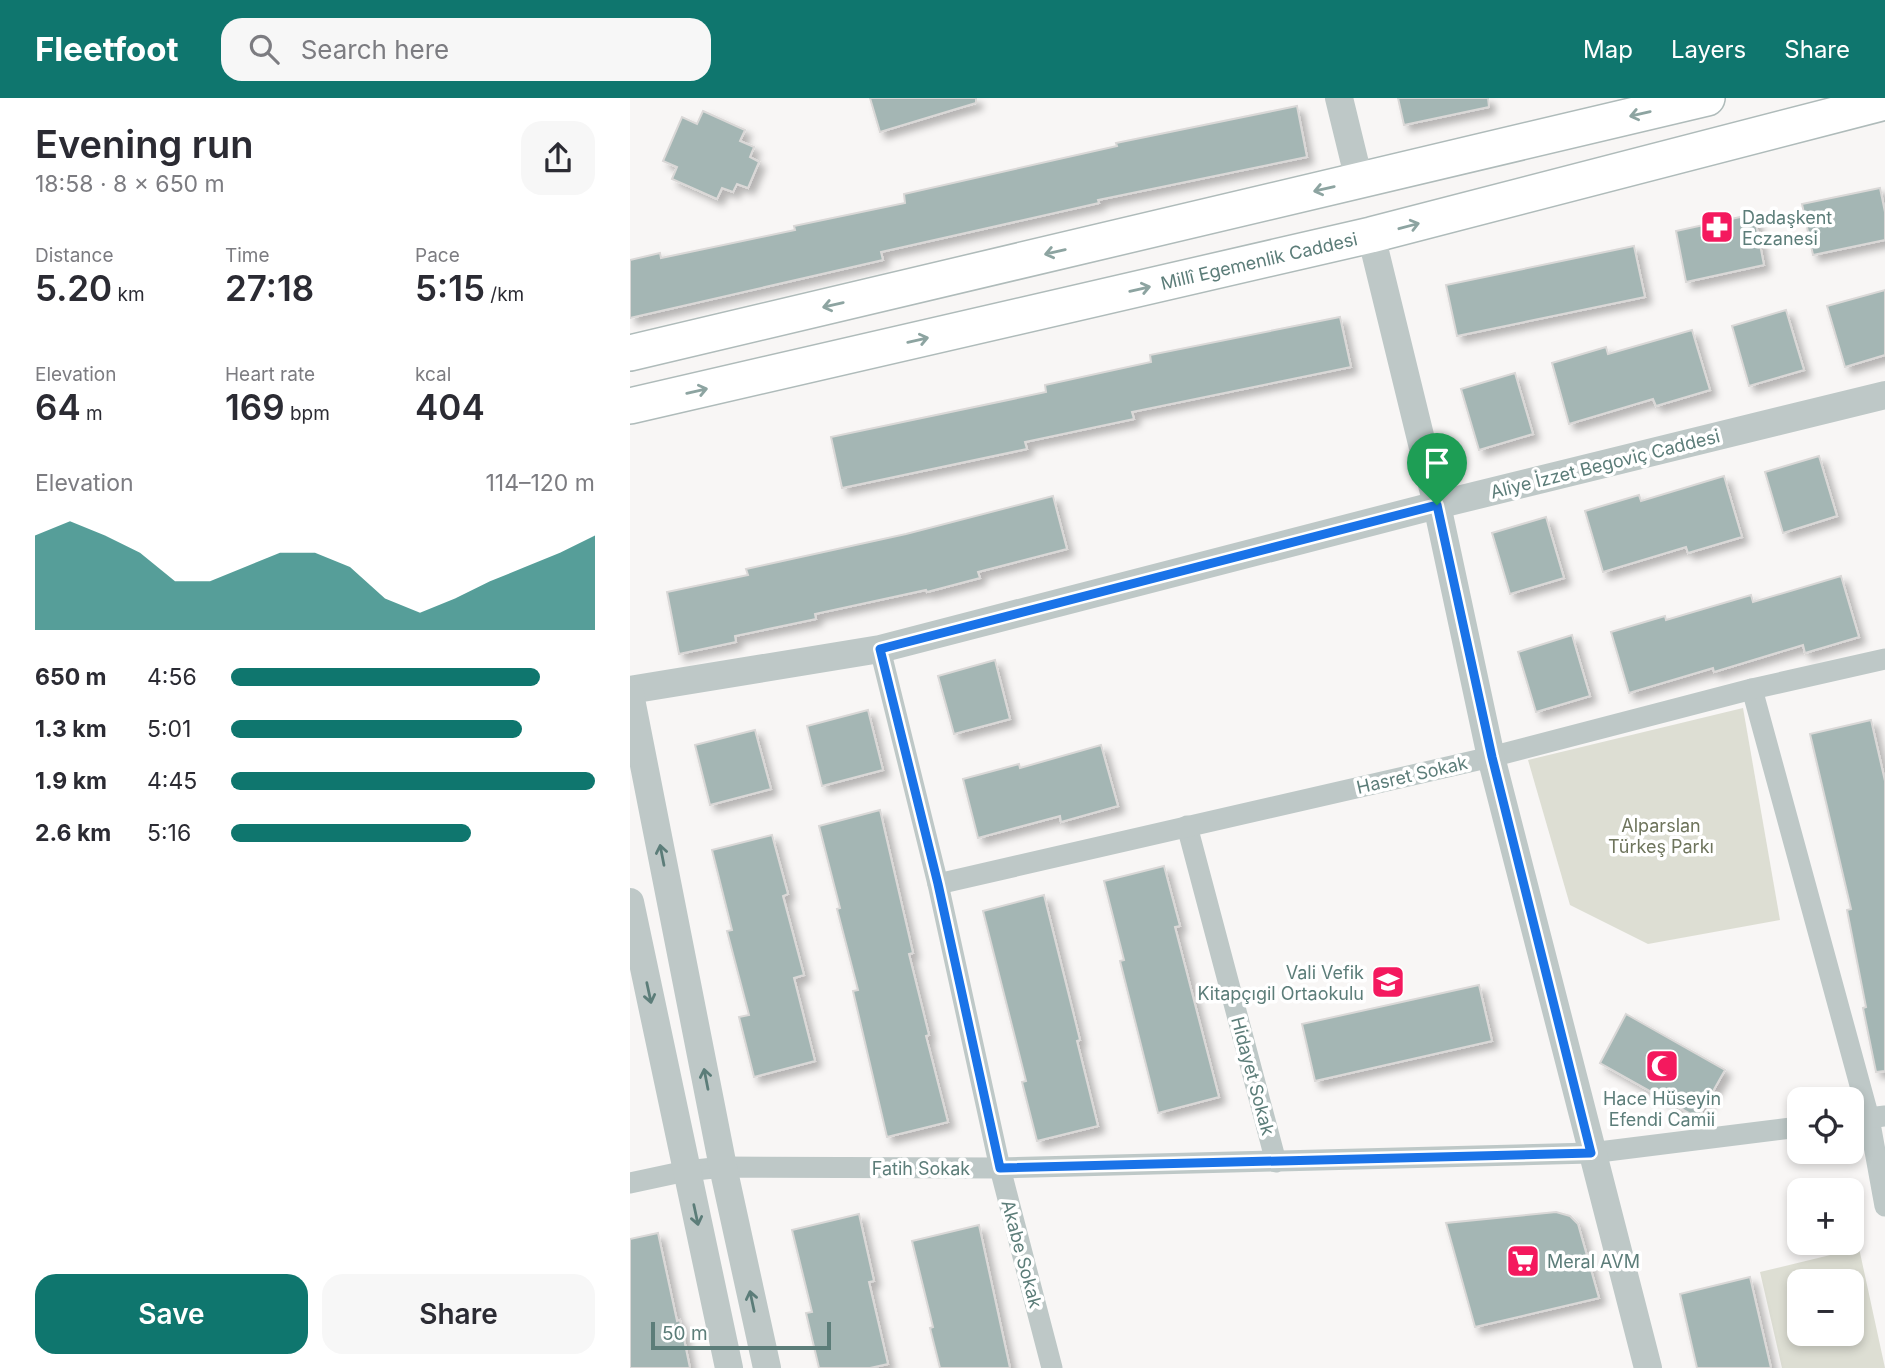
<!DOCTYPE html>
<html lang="en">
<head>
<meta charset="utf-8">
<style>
  :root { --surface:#fff; --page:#f7f7f7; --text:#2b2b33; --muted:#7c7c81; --accent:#0f766e }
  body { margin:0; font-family:Inter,sans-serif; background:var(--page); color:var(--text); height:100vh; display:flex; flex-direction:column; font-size:26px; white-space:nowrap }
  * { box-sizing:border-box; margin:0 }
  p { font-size:23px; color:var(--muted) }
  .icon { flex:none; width:38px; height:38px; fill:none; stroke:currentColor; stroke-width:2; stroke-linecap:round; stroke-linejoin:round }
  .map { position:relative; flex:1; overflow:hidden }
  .side { display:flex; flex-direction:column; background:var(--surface); width:630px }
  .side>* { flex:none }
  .fabs { position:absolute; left:1157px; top:989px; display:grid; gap:14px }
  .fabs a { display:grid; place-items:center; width:77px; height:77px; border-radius:14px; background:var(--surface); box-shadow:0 4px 10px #0003; font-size:35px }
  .scale { position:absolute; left:21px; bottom:18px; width:180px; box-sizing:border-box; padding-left:7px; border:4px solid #5c7d79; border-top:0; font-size:19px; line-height:24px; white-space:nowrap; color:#5c7d79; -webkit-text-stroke:5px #fff; paint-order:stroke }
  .pin { position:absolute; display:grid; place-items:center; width:60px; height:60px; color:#fff; margin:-72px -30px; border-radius:50% 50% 50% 0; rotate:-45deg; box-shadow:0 0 7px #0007 }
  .pin .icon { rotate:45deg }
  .round { display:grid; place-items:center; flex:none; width:74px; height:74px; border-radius:21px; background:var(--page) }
  .head { display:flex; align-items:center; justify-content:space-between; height:119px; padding:0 35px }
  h1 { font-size:38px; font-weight:600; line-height:52px }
  .stats { display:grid; grid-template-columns:repeat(3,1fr); gap:10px; height:119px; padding:7px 35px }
  .stats div { display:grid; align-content:center }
  .stats b { font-size:35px; font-weight:600 }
  .stats small { font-size:19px; font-weight:400 }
  .stats p { font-size:19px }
  .chart { height:196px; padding:14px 35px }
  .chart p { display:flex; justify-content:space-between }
  .chart svg { width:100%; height:126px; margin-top:7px; fill:var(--accent); opacity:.7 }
  .action { display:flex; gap:14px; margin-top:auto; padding:14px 35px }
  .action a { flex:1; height:80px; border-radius:21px; background:var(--accent); color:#fff; font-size:28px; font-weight:600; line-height:80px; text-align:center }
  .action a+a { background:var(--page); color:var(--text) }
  ul { padding:0 35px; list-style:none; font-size:23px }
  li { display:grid; grid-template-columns:112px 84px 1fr; align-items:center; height:52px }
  li i { height:18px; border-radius:9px; background:var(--accent) }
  header { display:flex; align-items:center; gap:42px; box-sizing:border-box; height:98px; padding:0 35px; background:var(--accent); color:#fff }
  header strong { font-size:33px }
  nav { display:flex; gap:38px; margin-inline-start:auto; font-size:24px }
  .search { width:490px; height:63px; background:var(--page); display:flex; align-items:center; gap:18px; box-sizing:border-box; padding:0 24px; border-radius:21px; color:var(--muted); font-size:26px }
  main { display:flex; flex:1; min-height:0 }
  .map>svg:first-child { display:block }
  .green { fill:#ddded3; fill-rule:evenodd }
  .building { fill:#a4b6b4; stroke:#dad8d7; stroke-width:2; filter:url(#shadow) }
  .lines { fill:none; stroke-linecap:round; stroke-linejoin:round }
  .primary-casing { stroke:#afbbba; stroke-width:38 }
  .minor { stroke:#bec8c7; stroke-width:21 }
  .tertiary { stroke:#bec8c7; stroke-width:28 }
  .primary { stroke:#fff; stroke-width:35 }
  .oneway { stroke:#8da4a1 }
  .oneway2 { stroke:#5c7d79 }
  .route-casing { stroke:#fff; stroke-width:14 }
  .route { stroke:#1a73e8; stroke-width:9 }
  .labels { text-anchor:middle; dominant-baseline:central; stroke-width:7; stroke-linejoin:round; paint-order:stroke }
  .poi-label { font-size:18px; fill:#5c7d79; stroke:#fff; text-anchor:start }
  .street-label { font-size:18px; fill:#5c7d79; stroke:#fff }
  .park-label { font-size:18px; fill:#6e745c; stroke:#fff }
</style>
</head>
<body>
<header>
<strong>Fleetfoot</strong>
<div class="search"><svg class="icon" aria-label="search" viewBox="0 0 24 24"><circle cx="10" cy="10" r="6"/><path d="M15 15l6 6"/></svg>Search here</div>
<nav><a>Map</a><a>Layers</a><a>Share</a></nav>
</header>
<main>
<section class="side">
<div class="head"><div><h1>Evening run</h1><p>18:58 · 8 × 650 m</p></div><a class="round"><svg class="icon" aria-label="share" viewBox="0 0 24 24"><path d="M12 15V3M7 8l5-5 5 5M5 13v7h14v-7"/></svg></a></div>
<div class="stats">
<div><p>Distance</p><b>5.20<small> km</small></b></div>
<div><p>Time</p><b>27:18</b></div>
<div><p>Pace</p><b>5:15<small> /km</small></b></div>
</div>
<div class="stats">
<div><p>Elevation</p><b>64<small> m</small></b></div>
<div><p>Heart rate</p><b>169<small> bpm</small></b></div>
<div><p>kcal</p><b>404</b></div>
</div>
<div class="chart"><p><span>Elevation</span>114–120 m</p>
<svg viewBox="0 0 160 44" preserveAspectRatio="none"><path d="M0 44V11L10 6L20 11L30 17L40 27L50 27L60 22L70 17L80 17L90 22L100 33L110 38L120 33L130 27L140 22L150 17L160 11V44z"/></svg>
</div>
<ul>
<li><b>650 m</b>4:56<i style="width:85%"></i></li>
<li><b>1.3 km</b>5:01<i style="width:80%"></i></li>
<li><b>1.9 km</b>4:45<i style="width:100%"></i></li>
<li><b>2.6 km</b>5:16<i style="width:66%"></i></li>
</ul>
<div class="action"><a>Save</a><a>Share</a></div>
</section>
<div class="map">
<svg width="1255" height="1270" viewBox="0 0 1255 1270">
  <defs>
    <filter id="shadow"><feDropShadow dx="6" dy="6" stdDeviation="3.5" flood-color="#0004"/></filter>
  </defs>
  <rect width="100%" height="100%" fill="#f8f6f5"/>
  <g class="green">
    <path d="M 1113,610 L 1150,822 L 1018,846 L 940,807 L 898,662 Z"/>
    <path d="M 1229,1150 L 1255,1270 L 1152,1270 L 1130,1174 ZM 1169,1183 L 1222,1183 L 1222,1236 L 1169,1236 Z"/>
  </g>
  <g class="building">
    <path d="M 240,0 L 346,0 L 346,5 L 250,34 Z"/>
    <path d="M 768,0 L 858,0 L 859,9 L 774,27 Z"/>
    <path d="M 667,8 L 677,59 L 468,102 L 469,105 L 251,154 L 253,162 L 0,220 L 0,162 L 30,155 L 31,160 L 165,132 L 164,128 L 275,105 L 274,96 L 487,48 L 486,45 Z"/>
    <path d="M 73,13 L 115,32 L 110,43 L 124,49 L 120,59 L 129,64 L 118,90 L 107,86 L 103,94 L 92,90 L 87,101 L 42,81 L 47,69 L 33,63 L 52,19 L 67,26 Z"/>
    <path d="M 1250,90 L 1255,114 L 1255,142 L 1183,157 L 1172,106 Z"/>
    <path d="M 1124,116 L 1134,167 L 1056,184 L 1046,133 Z"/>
    <path d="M 1004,148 L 1015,199 L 827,238 L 816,187 Z"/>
    <path d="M 1255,192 L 1255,257 L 1215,269 L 1197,208 Z"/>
    <path d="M 1156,212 L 1174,272 L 1119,288 L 1102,228 Z"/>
    <path d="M 710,219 L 721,269 L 502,314 L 504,321 L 395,344 L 397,351 L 212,390 L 201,339 L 416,294 L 415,287 L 521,264 L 520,257 Z"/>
    <path d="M 1062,232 L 1080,292 L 1026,308 L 1023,301 L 939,326 L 922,265 L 976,249 L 978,256 Z"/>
    <path d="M 885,275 L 903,336 L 849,352 L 831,291 Z"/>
    <path d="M 1189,358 L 1207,418 L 1153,435 L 1135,374 Z"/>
    <path d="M 1094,378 L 1112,439 L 1058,455 L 1056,449 L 973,474 L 955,413 L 1009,397 L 1011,403 Z"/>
    <path d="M 423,398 L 437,451 L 348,474 L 350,480 L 297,494 L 296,492 L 185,516 L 186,521 L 105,538 L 106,544 L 49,556 L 37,494 L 118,477 L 116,471 L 276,436 Z"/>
    <path d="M 916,419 L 934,480 L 880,496 L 862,435 Z"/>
    <path d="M 1211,478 L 1229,539 L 1175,555 L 1173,547 L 1084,574 L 1083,570 L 999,595 L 981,534 L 1035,518 L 1036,522 L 1121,497 L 1123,504 Z"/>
    <path d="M 942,537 L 960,598 L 906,614 L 888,554 Z"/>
    <path d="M 365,562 L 380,621 L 324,636 L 308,578 Z"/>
    <path d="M 238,612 L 253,672 L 192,688 L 177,628 Z"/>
    <path d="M 1241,622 L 1255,683 L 1255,973 L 1246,974 L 1233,910 L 1236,909 L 1217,812 L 1221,811 L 1180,636 Z"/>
    <path d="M 125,632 L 141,691 L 80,707 L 65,647 Z"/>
    <path d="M 471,647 L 488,708 L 431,724 L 430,718 L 348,740 L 333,681 L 389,666 L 390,670 Z"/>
    <path d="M 250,712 L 283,855 L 279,856 L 299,937 L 296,938 L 318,1024 L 257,1039 L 223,893 L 228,892 L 207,811 L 210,810 L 189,728 Z"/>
    <path d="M 142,737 L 158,796 L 153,798 L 174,877 L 164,880 L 185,963 L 124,979 L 109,919 L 119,917 L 97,833 L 102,832 L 82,752 Z"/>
    <path d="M 534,768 L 550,828 L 545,829 L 589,999 L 528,1015 L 490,863 L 494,862 L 474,783 Z"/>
    <path d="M 414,797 L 450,942 L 447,943 L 468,1028 L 407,1043 L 392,984 L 396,983 L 353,813 Z"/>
    <path d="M 849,887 L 862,943 L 685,983 L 672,926 Z"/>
    <path d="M 996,916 L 1095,972 L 1068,1020 L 970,965 Z"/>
    <path d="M 926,1114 L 940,1118 L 948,1126 L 969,1200 L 845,1229 L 816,1125 Z"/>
    <path d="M 229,1116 L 244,1183 L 239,1184 L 258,1266 L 240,1270 L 189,1270 L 176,1215 L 182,1214 L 162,1132 Z"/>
    <path d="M 349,1127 L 380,1270 L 310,1270 L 300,1230 L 303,1229 L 282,1143 Z"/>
    <path d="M 28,1135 L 47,1223 L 50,1222 L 60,1270 L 0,1270 L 0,1141 Z"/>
    <path d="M 1120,1179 L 1141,1270 L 1067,1270 L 1050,1196 Z"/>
  </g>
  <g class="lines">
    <defs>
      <g id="primary">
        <path d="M 0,255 L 1077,0"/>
        <path d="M 0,308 L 741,137 L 1255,4"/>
      </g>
    </defs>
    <use href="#primary" class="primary-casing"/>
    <g class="minor">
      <path d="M 250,551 L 308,786 L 370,1070 L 422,1270"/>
      <path d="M 1122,591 L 1239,1020 L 1255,1108"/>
      <path d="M 557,728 L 646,1064"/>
      <path d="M 308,786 L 861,659 L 1122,591 L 1255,561"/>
      <path d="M 1222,1022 L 1255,1018"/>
      <path d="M 0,1085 L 56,1073 L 93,1069 L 370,1070 L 961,1055 L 1169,1029"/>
    </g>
    <g class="tertiary">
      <path d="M 709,0 L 729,82"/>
      <path d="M 741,137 L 807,407 L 861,659 L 1018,1270"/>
      <path d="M 0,592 L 250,551 L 807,407 L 1255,297"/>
      <path d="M 0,596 L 93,1069 L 137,1270"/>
      <path d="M 0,804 L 99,1270"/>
    </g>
    <use href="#primary" class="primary"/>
  </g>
  <defs><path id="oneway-shaft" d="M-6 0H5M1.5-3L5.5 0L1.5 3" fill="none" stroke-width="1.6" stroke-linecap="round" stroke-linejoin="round" transform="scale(1.75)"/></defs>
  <g class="oneway">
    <use href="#oneway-shaft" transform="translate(1010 16) rotate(167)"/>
    <use href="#oneway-shaft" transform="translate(694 91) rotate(167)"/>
    <use href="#oneway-shaft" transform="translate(779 128) rotate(-15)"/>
    <use href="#oneway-shaft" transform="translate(425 154) rotate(167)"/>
    <use href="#oneway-shaft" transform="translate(510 191) rotate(-13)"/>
    <use href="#oneway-shaft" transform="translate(203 207) rotate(167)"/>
    <use href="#oneway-shaft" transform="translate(288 242) rotate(-13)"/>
    <use href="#oneway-shaft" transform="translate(67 293) rotate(-13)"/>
  </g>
  <g class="oneway2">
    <use href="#oneway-shaft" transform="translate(32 757) rotate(-101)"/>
    <use href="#oneway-shaft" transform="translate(19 895) rotate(78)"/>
    <use href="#oneway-shaft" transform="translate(76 981) rotate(-101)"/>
    <use href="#oneway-shaft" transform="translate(66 1117) rotate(78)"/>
    <use href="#oneway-shaft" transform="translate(122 1203) rotate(-102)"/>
  </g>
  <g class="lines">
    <defs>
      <path id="route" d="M 807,407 L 862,659 L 961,1055 L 370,1070 L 308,786 L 250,551 Z"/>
    </defs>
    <use href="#route" class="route-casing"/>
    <use href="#route" class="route"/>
  </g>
  <defs>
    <symbol id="pharmacy-square" viewBox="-11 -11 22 22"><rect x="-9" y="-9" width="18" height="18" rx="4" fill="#f4195e" stroke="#fff"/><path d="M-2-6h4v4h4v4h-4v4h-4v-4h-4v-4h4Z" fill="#fff"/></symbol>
    <symbol id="school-square" viewBox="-11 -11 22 22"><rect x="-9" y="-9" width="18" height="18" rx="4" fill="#f4195e" stroke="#fff"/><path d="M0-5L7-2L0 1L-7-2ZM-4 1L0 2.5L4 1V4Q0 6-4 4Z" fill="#fff"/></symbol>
    <symbol id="mosque-square" viewBox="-11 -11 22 22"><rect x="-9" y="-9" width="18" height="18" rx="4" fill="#f4195e" stroke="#fff"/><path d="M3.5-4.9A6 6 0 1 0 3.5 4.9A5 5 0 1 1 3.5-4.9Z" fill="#fff"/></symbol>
    <symbol id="supermarket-square" viewBox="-11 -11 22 22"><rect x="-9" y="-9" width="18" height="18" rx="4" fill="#f4195e" stroke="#fff"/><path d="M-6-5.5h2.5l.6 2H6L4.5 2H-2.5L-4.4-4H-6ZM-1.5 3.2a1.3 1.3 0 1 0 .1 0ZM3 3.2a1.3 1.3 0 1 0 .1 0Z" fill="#fff"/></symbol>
  </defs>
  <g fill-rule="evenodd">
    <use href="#pharmacy-square" x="1068" y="110" width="38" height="38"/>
    <use href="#school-square" x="739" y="865" width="38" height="38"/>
    <use href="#mosque-square" x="1013" y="949" width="38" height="38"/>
    <use href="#supermarket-square" x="874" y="1144" width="38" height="38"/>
  </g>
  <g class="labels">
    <g class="poi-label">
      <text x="1112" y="119">Dadaşkent<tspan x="1112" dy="21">Eczanesi</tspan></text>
      <text x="734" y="874" text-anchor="end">Vali Vefik<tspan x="734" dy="21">Kitapçıgil Ortaokulu</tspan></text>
      <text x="1032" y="1000" text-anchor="middle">Hace Hüseyin<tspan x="1032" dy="21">Efendi Camii</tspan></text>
      <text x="917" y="1163">Meral AVM</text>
    </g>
    <g class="street-label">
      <text transform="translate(629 163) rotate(-13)">Millî Egemenlik Caddesi</text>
      <text transform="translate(975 366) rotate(-14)">Aliye İzzet Begoviç Caddesi</text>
      <text transform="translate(782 677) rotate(-13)">Hasret Sokak</text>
      <text transform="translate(623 978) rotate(75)">Hidayet Sokak</text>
      <text x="291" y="1070">Fatih Sokak</text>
      <text transform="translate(392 1156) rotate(75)">Akabe Sokak</text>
    </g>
    <g class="park-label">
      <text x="1031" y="727">Alparslan<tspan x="1031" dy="21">Türkeş Parkı</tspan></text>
    </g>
  </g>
</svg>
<div class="fabs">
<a><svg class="icon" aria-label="locate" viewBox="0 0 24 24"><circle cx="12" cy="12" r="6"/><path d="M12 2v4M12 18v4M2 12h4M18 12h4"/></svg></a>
<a>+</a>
<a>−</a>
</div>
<div class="scale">50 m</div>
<div class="pin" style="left:807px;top:407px;background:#1e9e55"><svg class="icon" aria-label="arrive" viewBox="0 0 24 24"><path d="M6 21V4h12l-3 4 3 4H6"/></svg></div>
</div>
</main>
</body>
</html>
